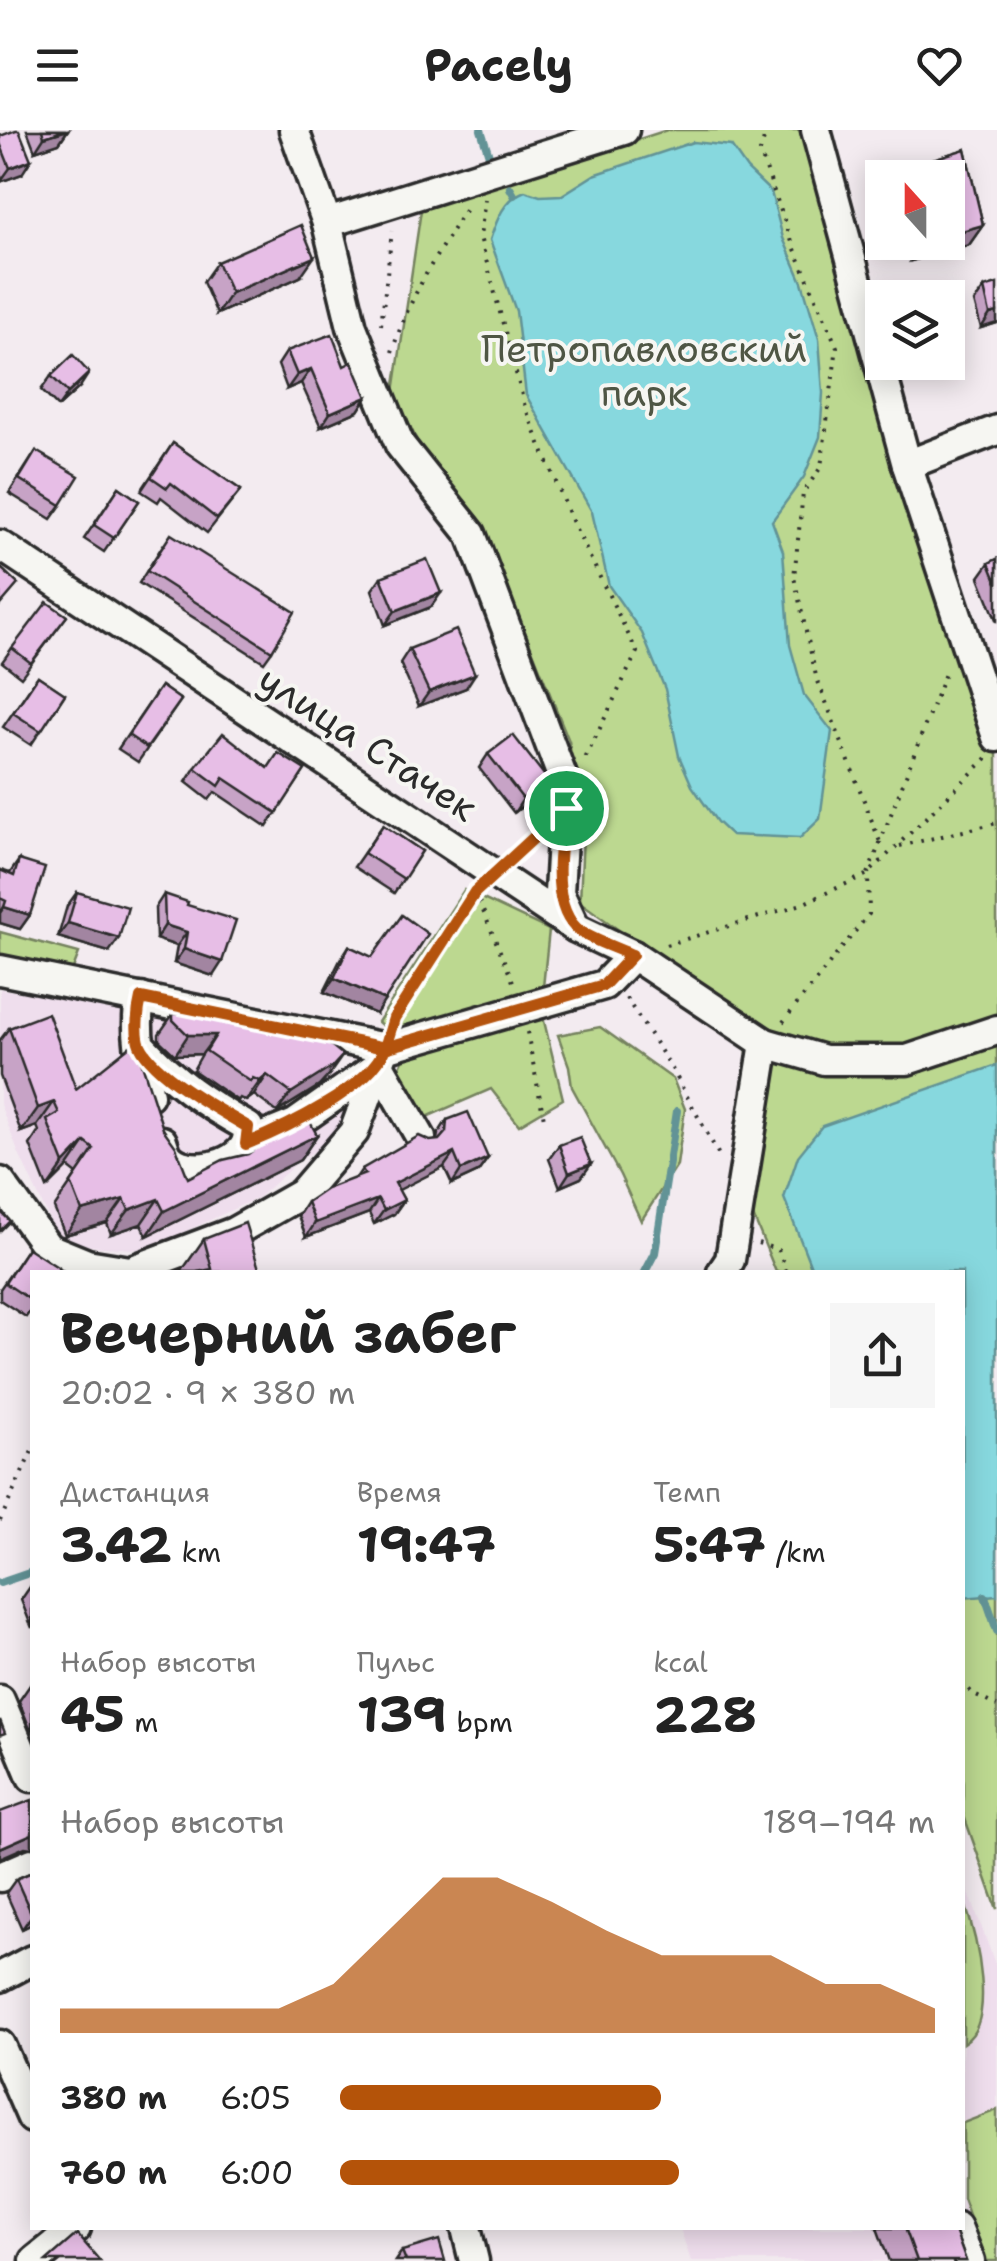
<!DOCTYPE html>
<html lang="ru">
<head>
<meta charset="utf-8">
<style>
  :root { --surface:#fff; --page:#f6f6f6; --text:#222; --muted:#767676; --accent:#b45309 }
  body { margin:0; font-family:"Shantell Sans",sans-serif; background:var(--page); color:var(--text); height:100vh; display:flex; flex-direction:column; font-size:38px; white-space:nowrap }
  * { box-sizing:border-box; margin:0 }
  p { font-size:32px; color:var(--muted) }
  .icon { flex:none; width:55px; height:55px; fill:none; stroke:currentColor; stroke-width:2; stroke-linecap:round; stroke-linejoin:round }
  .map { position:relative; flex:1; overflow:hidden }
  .side { position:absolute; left:30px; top:1140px; width:935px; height:960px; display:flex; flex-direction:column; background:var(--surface); border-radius:0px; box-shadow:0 5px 25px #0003 }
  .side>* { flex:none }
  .needle { width:65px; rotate:339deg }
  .buttons { position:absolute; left:865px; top:30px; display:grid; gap:20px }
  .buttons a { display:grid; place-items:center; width:100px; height:100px; border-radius:0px; background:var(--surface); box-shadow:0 5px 25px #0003; font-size:50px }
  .pin { position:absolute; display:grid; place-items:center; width:85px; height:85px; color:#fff; margin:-42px; border:5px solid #fff; border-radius:50%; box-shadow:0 2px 10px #0007 }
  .round { display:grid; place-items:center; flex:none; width:105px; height:105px; border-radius:0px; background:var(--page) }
  .overview { display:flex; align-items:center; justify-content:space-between; height:170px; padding:0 30px }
  h1 { font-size:55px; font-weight:700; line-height:75px }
  .stats { display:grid; grid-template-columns:repeat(3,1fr); gap:15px; height:170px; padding:10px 30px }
  .stats div { display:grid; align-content:center }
  .stats b { font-size:50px; font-weight:700 }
  .stats small { font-size:28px; font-weight:400 }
  .stats p { font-size:28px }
  .chart { height:280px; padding:20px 30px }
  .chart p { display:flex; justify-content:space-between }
  .chart svg { width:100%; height:180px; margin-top:10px; fill:var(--accent); opacity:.7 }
  ul { padding:0 30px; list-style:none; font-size:32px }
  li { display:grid; grid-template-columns:160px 120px 1fr; align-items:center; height:75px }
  li i { height:25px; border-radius:12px; background:var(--accent) }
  header { display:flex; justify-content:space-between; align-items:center; height:130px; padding:0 30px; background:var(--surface); font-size:45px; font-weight:700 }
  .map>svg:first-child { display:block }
  .built { fill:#efdeed }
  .green { fill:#bcd890; stroke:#74825e; stroke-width:2.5 }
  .water { fill:#87d8de; stroke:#629396; stroke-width:2.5 }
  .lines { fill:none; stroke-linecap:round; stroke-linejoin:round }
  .stream { stroke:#629396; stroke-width:8 }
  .minor-casing { stroke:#2b2b2b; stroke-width:35 }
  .path { stroke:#2b2b2b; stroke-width:4; stroke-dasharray:2.5 8; stroke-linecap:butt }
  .minor { stroke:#f6f6f2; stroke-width:28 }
  .wall { fill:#c7a3c6; stroke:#2b2b2b; stroke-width:2.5 }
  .shaded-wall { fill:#a285a1; stroke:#2b2b2b; stroke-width:2.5 }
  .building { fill:#e7bee6; stroke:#2b2b2b; stroke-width:2.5 }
  .route-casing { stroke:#fff; stroke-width:20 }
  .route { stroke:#b45309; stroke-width:12 }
  .labels { text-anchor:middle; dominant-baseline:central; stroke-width:8; stroke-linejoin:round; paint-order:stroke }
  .park-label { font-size:38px; fill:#4f5644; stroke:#f6f6f2 }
  .street-label { font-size:38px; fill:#2b2b2b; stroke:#f6f6f2 }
</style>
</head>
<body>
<header><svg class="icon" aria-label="menu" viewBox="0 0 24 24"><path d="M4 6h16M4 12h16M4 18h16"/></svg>Pacely<svg class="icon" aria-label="heart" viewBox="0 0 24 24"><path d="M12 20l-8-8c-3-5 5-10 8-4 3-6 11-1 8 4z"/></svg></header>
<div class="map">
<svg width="997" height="2131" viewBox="0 0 997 2131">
  <rect width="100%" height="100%" fill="#f3ebf0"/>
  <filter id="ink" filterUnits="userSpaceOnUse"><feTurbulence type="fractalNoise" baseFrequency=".01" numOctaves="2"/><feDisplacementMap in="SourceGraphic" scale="20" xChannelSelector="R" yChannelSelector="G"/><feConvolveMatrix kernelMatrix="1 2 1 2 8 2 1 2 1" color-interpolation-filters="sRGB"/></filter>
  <g filter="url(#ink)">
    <g class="built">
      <path d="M 0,859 L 288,904 L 339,948 L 350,978 L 337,1008 L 300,1030 L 259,1067 L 146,1120 L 61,1114 L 18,1022 L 0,974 Z"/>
      <path d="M 963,1747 L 997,1839 L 997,2131 L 691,2131 L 680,2098 L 962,2098 Z"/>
    </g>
    <g class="green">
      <path d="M 667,0 L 802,0 L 928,421 L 997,622 L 997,1779 L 963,1683 L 962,1142 L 776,1142 L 751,1081 L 746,892 L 580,772 L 583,705 L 569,611 L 479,388 L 419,315 L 394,262 L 421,80 Z"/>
      <path d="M 464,760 L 549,800 L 543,857 L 391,903 L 378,892 Z"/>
      <path d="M 0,802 L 79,823 L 72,841 L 0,831 Z"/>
      <path d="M 542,883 L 563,969 L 519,995 L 491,959 L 420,990 L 395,948 L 407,921 Z"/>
      <path d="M 600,897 L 673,949 L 685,979 L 677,1035 L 641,1091 L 620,1045 L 572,957 L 569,936 L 558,905 Z"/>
      <path d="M 963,1768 C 978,1810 997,1894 963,1913 Z"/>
      <path d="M 997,1980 L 997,2131 L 985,2131 L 963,2069 L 963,1993 Z"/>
    </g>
    <g class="water">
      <path d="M 693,12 L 731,16 L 747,39 L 771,62 L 783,108 L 802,152 L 819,209 L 823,263 L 820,307 L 804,347 L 772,391 L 783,421 L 790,515 L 804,565 L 832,601 L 820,689 L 800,708 L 731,705 L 717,692 L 692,656 L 679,626 L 665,559 L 642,503 L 609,456 L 592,382 L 526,265 L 516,181 L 490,110 C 497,89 504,69 525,61 L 540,66 L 562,65 L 594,45 Z"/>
      <path d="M 997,935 L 997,1465 L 963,1468 L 962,1142 L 813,1142 L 784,1068 L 798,1026 L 822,996 Z"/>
    </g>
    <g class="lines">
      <g class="stream">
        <path d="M 481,0 L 489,25"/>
        <path d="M 510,58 L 514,65"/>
        <path d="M 645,1142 L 655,1123 L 677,981"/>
        <path d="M 0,1453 L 32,1442"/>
        <path d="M 985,1466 L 997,1501"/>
      </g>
      <defs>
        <g id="minor">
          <path d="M 294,0 L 327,93 L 352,197 L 400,315 L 471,404 L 565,654 L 559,763 L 575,797"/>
          <path d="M 816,0 L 907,335 L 997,607"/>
          <path d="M 327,93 L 624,0"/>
          <path d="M 907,335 L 997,300"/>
          <path d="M 0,415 L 576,798 L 633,825 L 765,913 L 824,930 L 907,930 L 997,900"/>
          <path d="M 0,840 L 385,918 L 604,855 L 633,825"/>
          <path d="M 141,868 C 133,898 142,934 149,965"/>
          <path d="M 140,915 C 174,952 205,973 248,997 C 248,1002 248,1008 246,1013 C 236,1037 185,1047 168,1026 C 165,1022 164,1016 162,1011"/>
          <path d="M 246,1014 L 295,994 L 379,935 L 421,1008"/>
          <path d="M 0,1052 L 48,1118 L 87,1134 L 130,1141 L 234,1102 L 301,1064 L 354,1002 L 385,918"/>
          <path d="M 722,1142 L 730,1130 L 765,913"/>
          <path d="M 0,1570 L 32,1647"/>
          <path d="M 0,1747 L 32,1733"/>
          <path d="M 0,1847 L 32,1830"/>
          <path d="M 0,1915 L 32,1988"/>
          <path d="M 466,2098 L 474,2131"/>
          <path d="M 957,2098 L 970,2131"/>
          <path d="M 35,2131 L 76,2098"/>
        </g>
      </defs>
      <use href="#minor" class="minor-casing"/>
      <g class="path">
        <path d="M 767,0 L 760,22 L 792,112 L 837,217 L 821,337 L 803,363 L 794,447 L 816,546 L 880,712"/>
        <path d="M 485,69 L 480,107 L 525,277 L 573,393 L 637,522 L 584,631"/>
        <path d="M 381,195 L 392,101"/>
        <path d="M 392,222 C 409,168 437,123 468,76"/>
        <path d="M 900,716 L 997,693"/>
        <path d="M 514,725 L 536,704"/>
        <path d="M 475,762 L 514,854"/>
        <path d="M 666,815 L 802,774 L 868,744 L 987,628"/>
        <path d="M 626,868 L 670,935 L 720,1027"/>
        <path d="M 393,889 L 475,763"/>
        <path d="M 783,892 L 869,784 L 868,744 L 946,541"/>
        <path d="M 527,902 L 545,994"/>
        <path d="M 758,1113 L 778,1120 L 787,1142"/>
        <path d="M 0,1391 L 32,1321"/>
        <path d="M 962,1552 L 974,1565 L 997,1576"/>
      </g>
      <use href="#minor" class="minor"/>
    </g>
    <g class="wall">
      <path d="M 27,0 L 68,0 L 59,13 L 35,21 Z"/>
      <path d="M 0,6 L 22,44 L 0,52 Z"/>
      <path d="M 965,19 L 983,95 L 969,115 L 911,131 L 906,112 L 948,112 L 948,48 L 897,48 L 904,38 Z"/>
      <path d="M 217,132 L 300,147 L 217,184 L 203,152 Z"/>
      <path d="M 984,158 L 997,193 L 981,198 L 974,172 Z"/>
      <path d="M 287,221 L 344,236 L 367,267 L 358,281 L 321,297 L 301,253 L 287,259 L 278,235 Z"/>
      <path d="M 51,246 L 80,257 L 58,277 L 41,260 Z"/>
      <path d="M 173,313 L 241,360 L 207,403 L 161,367 L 158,372 L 141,361 Z"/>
      <path d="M 36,321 L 61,375 L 51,389 L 9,363 Z"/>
      <path d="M 119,357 L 139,371 L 104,422 L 84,409 Z"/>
      <path d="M 163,415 L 272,521 L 264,532 L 139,453 Z"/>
      <path d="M 997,429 L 997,492 L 979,447 L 989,433 Z"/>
      <path d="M 381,447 L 431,477 L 385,495 L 372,460 Z"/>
      <path d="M 67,486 L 21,547 L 2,532 L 12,518 Z"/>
      <path d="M 409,519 L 466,558 L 419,576 L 400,533 Z"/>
      <path d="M 38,546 L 65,564 L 31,615 L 3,597 Z"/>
      <path d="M 161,556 L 181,570 L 138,632 L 118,619 Z"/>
      <path d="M 488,624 L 548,650 L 538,664 L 514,683 L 479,638 Z"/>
      <path d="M 195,638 L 268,638 L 305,640 L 267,697 L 215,662 L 209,670 L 186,652 Z"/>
      <path d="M 383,695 L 422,721 L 394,763 L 354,737 Z"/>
      <path d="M 19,730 L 30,785 L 20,799 L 0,793 L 0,740 L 10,743 Z"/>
      <path d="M 77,762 L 109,822 L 58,807 L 67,776 Z"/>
      <path d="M 164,764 L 187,775 L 213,846 L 174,833 L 177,816 L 156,809 L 155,778 Z"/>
      <path d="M 349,816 L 376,884 L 324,862 L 340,830 Z"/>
      <path d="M 173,884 L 329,945 L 319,956 L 277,982 L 254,965 L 246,971 L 240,968 L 238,971 L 193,940 L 202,924 L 175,925 L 159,910 L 159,904 Z"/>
      <path d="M 9,898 L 76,959 L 163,999 L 188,1048 L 317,1005 L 300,1030 L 147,1106 L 141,1094 L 111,1104 L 107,1093 L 65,1105 L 54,1078 L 77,1044 L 68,1037 L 47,1058 L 30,1015 L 39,1001 L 37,996 L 21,1002 L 0,946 L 0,910 Z"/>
      <path d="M 447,990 L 488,1028 L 478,1042 L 452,1054 L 444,1037 L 398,1060 L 404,1070 L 394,1084 L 374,1094 L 369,1083 L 306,1107 L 298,1086 L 307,1072 L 356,1048 L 362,1039 L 437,1010 L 438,1004 Z"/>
      <path d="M 559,1015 L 591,1034 L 581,1048 L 560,1057 L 549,1029 Z"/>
      <path d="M 204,1109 L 260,1142 L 181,1142 Z"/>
      <path d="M 28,1118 L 32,1142 L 32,1178 L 26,1187 L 0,1170 L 0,1159 Z"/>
      <path d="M 32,1454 L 32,1498 L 21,1470 Z"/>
      <path d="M 32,1552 L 32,1604 L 19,1571 Z"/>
      <path d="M 32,1742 L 32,1794 L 22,1799 L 6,1763 L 16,1749 Z"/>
      <path d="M 877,2098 L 954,2098 L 966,2131 L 889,2131 Z"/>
      <path d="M 402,2121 L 445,2131 L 395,2131 Z"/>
    </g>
    <g class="shaded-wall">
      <path d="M 68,0 L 59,13 L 35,21 L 44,7 Z"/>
      <path d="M 31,30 L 22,44 L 0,52 L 10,38 Z"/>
      <path d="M 983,95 L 969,115 L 911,131 L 925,112 L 948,112 L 948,105 Z"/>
      <path d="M 314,127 L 300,147 L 217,184 L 231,163 Z"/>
      <path d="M 997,182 L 997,193 L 981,198 L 990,184 Z"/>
      <path d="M 311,239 L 301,253 L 287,259 L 297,245 Z"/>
      <path d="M 89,243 L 80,257 L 58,277 L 68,263 Z"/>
      <path d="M 367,267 L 358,281 L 321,297 L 330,283 Z"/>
      <path d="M 441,463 L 431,477 L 385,495 L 395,481 Z"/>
      <path d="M 475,544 L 466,558 L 419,576 L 429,562 Z"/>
      <path d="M 548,650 L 538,664 L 514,683 L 523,669 Z"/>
      <path d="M 4,777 L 30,785 L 20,799 L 0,793 L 0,783 Z"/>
      <path d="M 68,793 L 119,808 L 109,822 L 58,807 Z"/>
      <path d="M 165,795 L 187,802 L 177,816 L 156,809 Z"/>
      <path d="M 184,819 L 222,832 L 213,846 L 174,833 Z"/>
      <path d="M 334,848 L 385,870 L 376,884 L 324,862 Z"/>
      <path d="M 188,905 L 216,905 L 202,924 L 175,925 Z"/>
      <path d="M 343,925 L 329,945 L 319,956 L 277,982 L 291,963 Z"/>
      <path d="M 267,945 L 254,965 L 246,971 L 260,951 Z"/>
      <path d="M 54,972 L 37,996 L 21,1002 L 38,978 Z"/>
      <path d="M 317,1005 L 300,1030 L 147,1106 L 164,1081 Z"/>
      <path d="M 85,1012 L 68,1037 L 47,1058 L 64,1034 Z"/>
      <path d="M 454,1023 L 444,1037 L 385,1067 L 395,1053 Z"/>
      <path d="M 488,1028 L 478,1042 L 452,1054 L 461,1040 Z"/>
      <path d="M 591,1034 L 581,1048 L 560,1057 L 569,1043 Z"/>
      <path d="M 124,1069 L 107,1093 L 65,1105 L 82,1081 Z"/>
      <path d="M 158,1069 L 141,1094 L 111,1104 L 129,1080 Z"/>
      <path d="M 378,1069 L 369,1083 L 306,1107 L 315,1093 Z"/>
      <path d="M 404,1070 L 394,1084 L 374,1094 L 384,1080 Z"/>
      <path d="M 32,1704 L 32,1718 L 25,1717 L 0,1728 L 0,1718 Z"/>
      <path d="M 32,1785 L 32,1794 L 22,1799 Z"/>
    </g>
    <g class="building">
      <path d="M 16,0 L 19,0 L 31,30 L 10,38 L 0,13 L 0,6 Z"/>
      <path d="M 42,0 L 66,0 L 44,7 Z"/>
      <path d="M 965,19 L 983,95 L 948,105 L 948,48 L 907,48 L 904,38 Z"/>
      <path d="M 301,95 L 314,127 L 231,163 L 217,132 Z"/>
      <path d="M 997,154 L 997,182 L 990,184 L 984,158 Z"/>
      <path d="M 332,204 L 344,236 L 352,232 L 367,267 L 330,283 L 311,239 L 297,245 L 287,221 Z"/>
      <path d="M 73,225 L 89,243 L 68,263 L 51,246 Z"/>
      <path d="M 173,313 L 241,360 L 217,389 L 171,353 L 167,358 L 151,347 Z"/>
      <path d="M 36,321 L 79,346 L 61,375 L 19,349 Z"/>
      <path d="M 119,357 L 139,371 L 114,408 L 94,395 Z"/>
      <path d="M 171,404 L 295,482 L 272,521 L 147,441 Z"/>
      <path d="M 427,429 L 441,463 L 395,481 L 381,447 Z"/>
      <path d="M 997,429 L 997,453 L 989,433 Z"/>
      <path d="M 1,438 L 18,454 L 0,475 L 0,439 Z"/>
      <path d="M 47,472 L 67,486 L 31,533 L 12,518 Z"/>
      <path d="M 456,500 L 475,544 L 429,562 L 409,519 Z"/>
      <path d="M 38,546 L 65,564 L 41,601 L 13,583 Z"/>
      <path d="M 161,556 L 181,570 L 147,618 L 128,605 Z"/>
      <path d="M 223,603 L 268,638 L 278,623 L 305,640 L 277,683 L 224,648 L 219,656 L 195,638 Z"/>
      <path d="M 513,605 L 548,650 L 523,669 L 488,624 Z"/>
      <path d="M 383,695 L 422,721 L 404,749 L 364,723 Z"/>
      <path d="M 19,730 L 45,738 L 30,785 L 4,777 L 6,771 L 0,768 L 0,740 L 14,746 Z"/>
      <path d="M 77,762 L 128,777 L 119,808 L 68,793 Z"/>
      <path d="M 164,764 L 188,772 L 187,775 L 236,790 L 222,832 L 184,819 L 187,802 L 165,795 Z"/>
      <path d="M 402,785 L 428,804 L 385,870 L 334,848 L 349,816 L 372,827 Z"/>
      <path d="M 229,882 L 248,889 L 249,886 L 311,899 L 343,925 L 332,937 L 291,963 L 267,945 L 260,951 L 253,948 L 251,952 L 206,921 L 216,905 L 188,905 L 173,890 L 173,884 Z"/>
      <path d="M 48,883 L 76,959 L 135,912 L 163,999 L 176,1017 L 188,1048 L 223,1030 L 248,1024 L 274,1004 L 309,990 L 317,1005 L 164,1081 L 158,1069 L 129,1080 L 124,1069 L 82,1081 L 71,1053 L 94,1019 L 85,1012 L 64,1034 L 47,990 L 59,983 L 54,972 L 38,978 L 9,898 Z"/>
      <path d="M 468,982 L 488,1028 L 461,1040 L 454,1023 L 395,1053 L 404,1070 L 384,1080 L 378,1069 L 315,1093 L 307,1072 L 326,1059 L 365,1044 L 362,1039 L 419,1006 L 430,1011 L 439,1010 L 446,1002 L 447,990 Z"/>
      <path d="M 580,1007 L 591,1034 L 569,1043 L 559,1015 Z"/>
      <path d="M 0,1081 L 10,1091 L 0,1101 Z"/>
      <path d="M 245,1093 L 260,1142 L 197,1142 L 212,1139 L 204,1109 Z"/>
      <path d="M 28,1118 L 59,1138 L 56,1142 L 32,1142 L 32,1171 L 5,1153 Z"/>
      <path d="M 0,1590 L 5,1603 L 0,1605 Z"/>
      <path d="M 32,1670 L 32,1704 L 0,1718 L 0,1682 Z"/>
      <path d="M 32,1742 L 32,1785 L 16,1749 Z"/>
      <path d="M 905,2098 L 954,2098 L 966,2131 L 917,2131 Z"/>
      <path d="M 77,2104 L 100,2131 L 46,2131 Z"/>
      <path d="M 439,2110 L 445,2131 L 406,2131 L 402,2121 Z"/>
    </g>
  </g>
  <g class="lines" filter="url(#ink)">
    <defs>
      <path id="route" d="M 566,678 L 475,762 L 394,888 L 385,918 L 141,868 C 138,880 135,903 140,915 C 154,945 220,981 248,997 L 246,1014 C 285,998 370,958 385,918 L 604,855 L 632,825 C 619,819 586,808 576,798 C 549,771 560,711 566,678"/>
    </defs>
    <use href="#route" class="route-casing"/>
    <use href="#route" class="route"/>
  </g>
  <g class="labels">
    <g class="park-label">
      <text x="644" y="218">Петропавловский<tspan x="644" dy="44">парк</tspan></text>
    </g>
    <g class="street-label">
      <text transform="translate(368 613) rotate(33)">улица Стачек</text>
    </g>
  </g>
</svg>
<div class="buttons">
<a><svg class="needle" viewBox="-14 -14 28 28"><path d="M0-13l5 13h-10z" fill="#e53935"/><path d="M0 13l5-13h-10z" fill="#767676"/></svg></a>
<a><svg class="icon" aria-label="layers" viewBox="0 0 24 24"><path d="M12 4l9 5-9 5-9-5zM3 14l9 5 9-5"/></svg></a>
</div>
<div class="pin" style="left:566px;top:678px;background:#1e9e55"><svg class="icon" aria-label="arrive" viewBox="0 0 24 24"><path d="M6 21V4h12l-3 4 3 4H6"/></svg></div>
<section class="side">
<div class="overview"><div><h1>Вечерний забег</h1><p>20:02 · 9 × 380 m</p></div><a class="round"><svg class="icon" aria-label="share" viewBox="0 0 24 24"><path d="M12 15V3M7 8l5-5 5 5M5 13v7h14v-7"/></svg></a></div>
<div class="stats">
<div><p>Дистанция</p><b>3.42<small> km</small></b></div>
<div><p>Время</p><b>19:47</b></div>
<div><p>Темп</p><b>5:47<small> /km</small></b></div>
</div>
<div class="stats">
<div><p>Набор высоты</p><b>45<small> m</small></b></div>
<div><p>Пульс</p><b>139<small> bpm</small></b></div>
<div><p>kcal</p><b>228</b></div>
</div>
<div class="chart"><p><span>Набор высоты</span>189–194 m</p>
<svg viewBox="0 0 160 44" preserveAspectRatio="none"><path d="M0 44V38L10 38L20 38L30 38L40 38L50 32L60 19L70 6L80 6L90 12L100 19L110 25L120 25L130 25L140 32L150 32L160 38V44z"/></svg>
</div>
<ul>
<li><b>380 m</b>6:05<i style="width:54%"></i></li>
<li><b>760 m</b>6:00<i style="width:57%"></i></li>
</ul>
</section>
</div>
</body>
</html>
